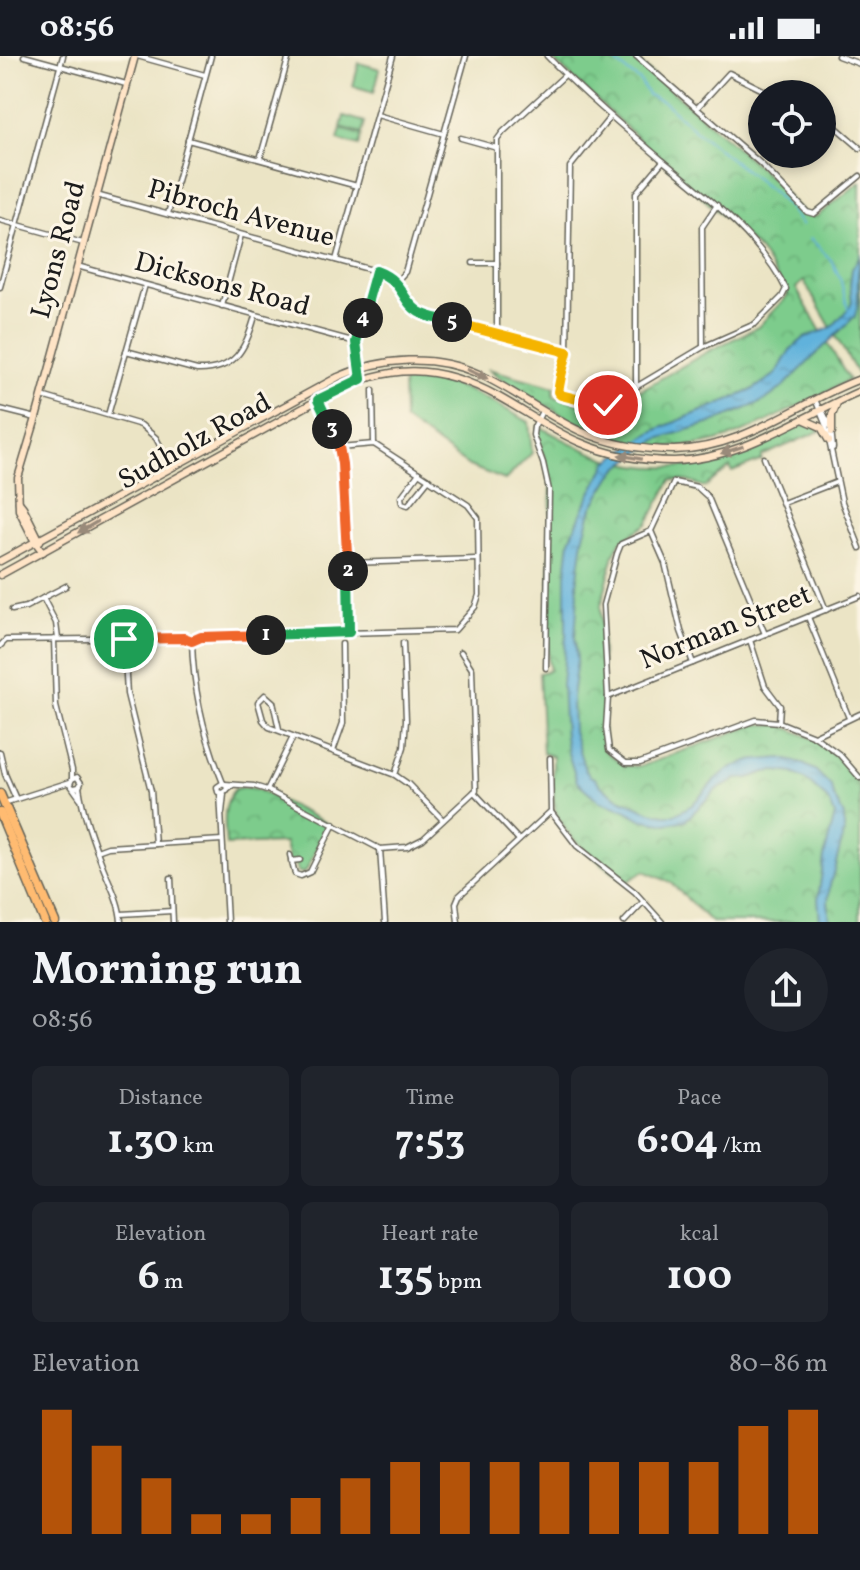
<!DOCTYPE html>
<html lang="en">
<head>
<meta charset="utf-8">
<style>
  :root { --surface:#171b24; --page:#20242c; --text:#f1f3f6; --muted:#9ea1a6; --accent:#b45309 }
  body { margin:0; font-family:Vollkorn,serif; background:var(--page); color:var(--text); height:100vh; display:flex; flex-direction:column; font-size:30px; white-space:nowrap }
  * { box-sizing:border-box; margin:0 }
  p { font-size:26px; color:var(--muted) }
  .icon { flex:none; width:44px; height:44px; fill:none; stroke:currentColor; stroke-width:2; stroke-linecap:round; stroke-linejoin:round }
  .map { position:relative; height:866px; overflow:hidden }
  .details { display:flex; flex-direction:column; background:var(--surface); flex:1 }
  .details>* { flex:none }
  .fabs { position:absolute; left:748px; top:24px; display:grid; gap:16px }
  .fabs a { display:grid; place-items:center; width:88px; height:88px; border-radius:50%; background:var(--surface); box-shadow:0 4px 12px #0003; font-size:40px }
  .pin { position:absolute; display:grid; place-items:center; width:68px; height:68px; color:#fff; margin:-34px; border:4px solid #fff; border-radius:50%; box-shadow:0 2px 8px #0007 }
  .km { position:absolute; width:40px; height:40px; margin:-20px; border-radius:50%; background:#222; color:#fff; font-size:22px; line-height:40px; text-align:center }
  .round { display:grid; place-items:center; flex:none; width:84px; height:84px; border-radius:42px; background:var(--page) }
  .head { display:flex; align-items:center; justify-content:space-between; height:136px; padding:0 32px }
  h1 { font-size:44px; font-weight:700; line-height:60px }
  .stats { display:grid; grid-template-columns:repeat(3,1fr); gap:12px; height:136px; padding:8px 32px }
  .stats div { display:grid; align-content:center; border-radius:12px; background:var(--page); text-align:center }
  .stats b { font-size:40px; font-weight:700 }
  .stats small { font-size:22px; font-weight:400 }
  .stats p { font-size:22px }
  .chart { height:224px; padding:16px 32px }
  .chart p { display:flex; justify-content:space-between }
  .chart svg { width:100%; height:144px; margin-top:8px; stroke:var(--accent); stroke-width:6 }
  .status { display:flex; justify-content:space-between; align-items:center; height:56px; padding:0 40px; background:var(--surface); direction:ltr }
  .status svg { height:22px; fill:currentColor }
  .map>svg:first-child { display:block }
  .grass { fill:#7dcc8c; stroke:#4c7454; stroke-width:2 }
  .park { fill:url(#park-crowns); stroke:#4c7454; stroke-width:2 }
  .water { fill:url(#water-ripples); stroke:#3e677c; stroke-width:2 }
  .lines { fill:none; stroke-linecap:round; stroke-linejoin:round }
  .stream { stroke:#61b2dc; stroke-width:2 }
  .street-casing { stroke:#646257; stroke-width:7 }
  .secondary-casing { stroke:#646257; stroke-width:9 }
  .highway-casing { stroke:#646257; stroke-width:11 }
  .street { stroke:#fff; stroke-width:4 }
  .secondary { stroke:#ffe4c6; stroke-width:6 }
  .highway { stroke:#ffbb71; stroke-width:8 }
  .oneway { fill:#998a7a }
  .split-1-casing { stroke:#fff; stroke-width:16 }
  .split-2-casing { stroke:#fff; stroke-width:16 }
  .split-3-casing { stroke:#fff; stroke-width:16 }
  .split-4-casing { stroke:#fff; stroke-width:16 }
  .split-5-casing { stroke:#fff; stroke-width:16 }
  .split-6-casing { stroke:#fff; stroke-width:16 }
  .split-7-casing { stroke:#fff; stroke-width:16 }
  .split-1 { stroke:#f0652b; stroke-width:10 }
  .split-2 { stroke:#22a559; stroke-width:10 }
  .split-3 { stroke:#f0652b; stroke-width:10 }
  .split-4 { stroke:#22a559; stroke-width:10 }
  .split-5 { stroke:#22a559; stroke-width:10 }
  .split-6 { stroke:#f5b400; stroke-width:10 }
  .split-7 { stroke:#f5b400; stroke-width:10 }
  .labels { text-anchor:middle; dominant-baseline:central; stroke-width:6; stroke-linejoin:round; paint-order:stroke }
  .street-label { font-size:28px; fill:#1c1c1c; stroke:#fcf5e5 }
</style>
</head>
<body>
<div class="status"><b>08:56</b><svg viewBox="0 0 49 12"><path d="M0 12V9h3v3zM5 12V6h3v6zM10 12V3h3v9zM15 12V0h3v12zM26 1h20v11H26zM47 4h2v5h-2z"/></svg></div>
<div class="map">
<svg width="860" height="866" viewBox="0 0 860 866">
  <defs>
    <pattern id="park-crowns" width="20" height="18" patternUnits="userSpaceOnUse" patternTransform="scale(2)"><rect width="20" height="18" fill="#7dcc8c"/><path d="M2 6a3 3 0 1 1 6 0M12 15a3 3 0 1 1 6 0" fill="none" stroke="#6baf78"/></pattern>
    <pattern id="water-ripples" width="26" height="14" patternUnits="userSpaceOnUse" patternTransform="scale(2)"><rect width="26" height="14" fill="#61b2dc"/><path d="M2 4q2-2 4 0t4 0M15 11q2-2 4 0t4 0" fill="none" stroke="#5498bc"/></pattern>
  </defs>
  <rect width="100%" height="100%" fill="#fcf5e5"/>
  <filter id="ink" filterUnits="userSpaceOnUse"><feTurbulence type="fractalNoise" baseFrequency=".0125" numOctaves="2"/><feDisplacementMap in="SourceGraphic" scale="16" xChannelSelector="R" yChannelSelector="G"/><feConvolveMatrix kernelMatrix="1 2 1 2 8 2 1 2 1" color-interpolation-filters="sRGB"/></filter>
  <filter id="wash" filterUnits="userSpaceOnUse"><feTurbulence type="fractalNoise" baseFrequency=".006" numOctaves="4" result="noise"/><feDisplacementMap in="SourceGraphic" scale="32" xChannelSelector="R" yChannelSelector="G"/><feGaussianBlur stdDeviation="1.8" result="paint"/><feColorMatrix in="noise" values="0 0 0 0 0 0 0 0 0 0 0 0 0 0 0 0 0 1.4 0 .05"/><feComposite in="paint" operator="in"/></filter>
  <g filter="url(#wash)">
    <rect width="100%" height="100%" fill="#ebe4c5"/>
    <g class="grass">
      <path d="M 359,7 L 380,13 L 374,36 L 353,30 Z"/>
      <path d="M 344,60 L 365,66 L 362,77 L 341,71 Z"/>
      <path d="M 341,73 L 362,79 L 359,90 L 338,84 Z"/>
      <path d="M 403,322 C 455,321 486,343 529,366 L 532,397 L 505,424 L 469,410 L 404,364 Z"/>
    </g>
    <g class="park">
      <path d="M 549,0 L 632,0 C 679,42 728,82 774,125 C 786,137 798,159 816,161 L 860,126 L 860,318 L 858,319 L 804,225 L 796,232 L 849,324 C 811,343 773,365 733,380 C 659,406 598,382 535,343 C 519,333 503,325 488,313 L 555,331 L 553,338 L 555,341 L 606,354 L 707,296 L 758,271 L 788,239 L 760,195 Z"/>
      <path d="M 808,369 L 816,371 L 820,375 L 762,400 L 762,404 L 732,416 L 730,411 L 705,431 L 687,425 L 671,424 L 647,468 L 620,486 L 614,498 L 601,550 L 603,672 L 606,696 L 626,710 L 642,710 L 756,668 L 781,669 L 814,683 L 840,703 L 856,722 L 860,735 L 860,866 L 711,866 L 670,826 L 644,815 L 627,826 C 603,808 567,786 556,756 C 552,745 553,713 553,700 L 543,697 L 539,617 L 550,614 L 548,605 L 551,429 L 546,405 L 539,389 L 538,370 C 560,381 582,394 605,402 C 649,416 697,414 739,397 C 762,388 783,371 808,369 Z"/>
      <path d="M 243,731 L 257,733 L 328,768 L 305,817 L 298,816 L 295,807 L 289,807 L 285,787 L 226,789 C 225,770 221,748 235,733 Z"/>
    </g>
    <path class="water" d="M 860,199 C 860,207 858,213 858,220 C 857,236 860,244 855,260 L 782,332 L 764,345 L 711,367 L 658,383 L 620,411 L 612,419 L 592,452 L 583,483 L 577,528 L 578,539 L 575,582 L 577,603 L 572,641 L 573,675 L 585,714 L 590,720 L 596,723 L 601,730 L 620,743 L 651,756 L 665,759 L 674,759 L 692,749 L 716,723 L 726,715 L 747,705 L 781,702 L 803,708 L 815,714 L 831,730 L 833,739 L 844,760 L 844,777 L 830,829 L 828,845 L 830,866 L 820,866 L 818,843 L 824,801 L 835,759 L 831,749 L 824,740 L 805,723 L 793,717 L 777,715 L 766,716 L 749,722 L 737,723 L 716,734 L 686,764 L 667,768 L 643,764 L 625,754 L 600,746 L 577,726 L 568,697 L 565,681 L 562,629 L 566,579 L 566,519 L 570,484 L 587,444 L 608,406 L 635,386 L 656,374 L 750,335 L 776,318 L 790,294 L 804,282 L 832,271 L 849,252 L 852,246 L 850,228 L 852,213 Z"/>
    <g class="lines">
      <g class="stream">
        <path d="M 611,0 L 619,9 L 640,25 L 648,39 L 664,46 L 697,76 L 774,137 L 789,152 L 802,170"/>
        <path d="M 810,182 L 831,204 L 840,222 L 848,253"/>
      </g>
    </g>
  </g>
  <g filter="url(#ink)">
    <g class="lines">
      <defs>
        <g id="street">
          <path d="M 24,0 L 126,28"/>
          <path d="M 137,0 L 205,19"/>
          <path d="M 547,0 C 583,37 623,71 662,104 C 706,140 760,181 786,233 L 782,241 L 755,268 L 703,291 L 604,350 L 561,339 L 558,336 L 567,296 L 570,111 L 611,60"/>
          <path d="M 636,0 L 761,108 L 807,156 L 814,158 L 860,120"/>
          <path d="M 838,0 L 860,8"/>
          <path d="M 697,52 L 729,17 L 771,38"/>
          <path d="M 377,59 L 444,78"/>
          <path d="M 822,62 L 831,67 L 860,92"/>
          <path d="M 461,82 L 497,92"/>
          <path d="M 188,84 L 357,130"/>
          <path d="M 260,103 L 289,0"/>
          <path d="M 96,139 L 376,215 L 388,220 L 396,226 L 418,255 L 567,296"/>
          <path d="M 168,158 L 211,0"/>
          <path d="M 0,164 L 83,187"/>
          <path d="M 336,204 L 393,0"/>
          <path d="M 473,207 L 497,207"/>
          <path d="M 77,210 L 356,286"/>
          <path d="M 396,226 L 405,216 L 466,0"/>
          <path d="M 0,231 L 63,0"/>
          <path d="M 222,250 L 241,179"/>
          <path d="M 497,277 L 497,84 L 503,76 L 565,19"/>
          <path d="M 703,290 L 702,171 L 717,149"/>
          <path d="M 126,295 L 197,314 C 235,315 246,293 255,260"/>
          <path d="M 361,323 L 356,286 L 376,215"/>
          <path d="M 636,332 L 636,137 L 663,105"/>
          <path d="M 373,334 L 374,388"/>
          <path d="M 42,340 L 141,369 L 156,382 L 172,412"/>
          <path d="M 815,343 L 826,370 L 842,446 L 860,492"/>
          <path d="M 318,344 L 338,385 L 342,408 L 348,507 L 349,576"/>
          <path d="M 821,352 L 831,372 L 833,392"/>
          <path d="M 0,353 L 36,362"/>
          <path d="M 542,355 L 534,371 L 533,379 L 543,407 L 549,434 L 546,612"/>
          <path d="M 108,359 L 145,229"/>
          <path d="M 764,402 L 826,554"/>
          <path d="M 419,417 L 401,441 L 402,447 L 408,449 L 429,423"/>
          <path d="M 783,447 L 837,426"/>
          <path d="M 651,475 L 665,507 L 681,575 L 693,607"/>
          <path d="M 348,507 L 477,503"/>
          <path d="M 43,542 L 66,530"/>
          <path d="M 12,554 L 26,551 L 43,542 L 56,567 L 58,583"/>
          <path d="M 808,561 L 849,662"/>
          <path d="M 765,578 L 708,441 L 697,431 L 674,426 L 651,475 L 621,488 L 617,498 L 603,549 L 608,641 L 606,672 L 609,694 L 626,707 L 640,707 L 756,664 L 779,666 L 814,680 L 839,698 L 860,722"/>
          <path d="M 54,583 L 56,650 L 72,714 L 72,723"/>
          <path d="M 124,583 L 127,638 L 151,735 L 155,788"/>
          <path d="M 750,584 L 765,630 L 780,650 L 779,666"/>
          <path d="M 192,585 C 193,633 205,683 223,727"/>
          <path d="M 0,590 L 6,584 L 176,582 L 192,585 L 201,581 L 455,574 L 475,551 L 479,539 L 478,462 L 468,449 L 374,388 L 339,391"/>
          <path d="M 608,641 L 860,540"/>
          <path d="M 279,673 L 273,646 L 265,639 L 258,646 L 263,664 L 269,671 L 395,719 L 408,728 L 443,764"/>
          <path d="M 814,680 L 860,658"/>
          <path d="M 333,695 L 343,667 L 342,588"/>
          <path d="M 0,696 L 5,718 L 16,743"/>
          <path d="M 395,719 L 404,691 L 406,664 L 403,587"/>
          <path d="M 225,728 L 254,730 L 267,734 L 380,793"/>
          <path d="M 79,731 C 83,758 93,785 103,811 C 110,829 120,846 121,866"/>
          <path d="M 74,732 L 79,731 L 81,727 L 77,721 L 72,723 L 70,728 L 80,742"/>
          <path d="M 227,734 L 226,729 L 223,727 L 217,731 L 218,736 L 222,737 L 233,729"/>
          <path d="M 267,734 L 293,681"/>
          <path d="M 474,736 L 519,784"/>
          <path d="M 220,737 L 227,866"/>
          <path d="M 4,747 L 70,726"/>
          <path d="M 551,756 L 577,790 L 635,836 L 662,866"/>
          <path d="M 222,757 L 224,738"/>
          <path d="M 380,793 L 407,791 L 423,783 L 476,734 L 472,613 L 461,596"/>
          <path d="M 380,793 L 385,866"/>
          <path d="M 97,795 L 108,791 L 222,784"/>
          <path d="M 290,799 L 295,818 L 301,820 L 310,816 L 334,768"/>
          <path d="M 291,805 L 300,804"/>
          <path d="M 171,822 L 173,866"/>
          <path d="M 121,858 L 172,855"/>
          <path d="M 458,866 L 456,847 L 459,840 L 551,755 L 550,702"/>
          <path d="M 624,866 L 643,846"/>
        </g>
        <g id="secondary">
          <path d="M 803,363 L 821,371 L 829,385"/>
          <path d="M 832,376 L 832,359 L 837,347"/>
          <path d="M 19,446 L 23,451 L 40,485"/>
          <path d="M 43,496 L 35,486 L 19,454 L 18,422 L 36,362 L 135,0"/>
          <path d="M 0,505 L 338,321 C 382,301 434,298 479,318 C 514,334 545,359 580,375 C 610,388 642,394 674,394 C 744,393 798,346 860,323"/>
          <path d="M 0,519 L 327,339 C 389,307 438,307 499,341 C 526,356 551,374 579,386 C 609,399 641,405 674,405 C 742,403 800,361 860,335"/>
        </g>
        <g id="highway">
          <path d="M 0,738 L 55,866"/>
          <path d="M 0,757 L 45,866"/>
        </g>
      </defs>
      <use href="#street" class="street-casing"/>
      <use href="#secondary" class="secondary-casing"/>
      <use href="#highway" class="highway-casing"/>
      <use href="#street" class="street"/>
      <use href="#secondary" class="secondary"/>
      <use href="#highway" class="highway"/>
    </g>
    <defs><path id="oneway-solid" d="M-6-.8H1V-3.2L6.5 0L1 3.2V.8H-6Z" transform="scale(2)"/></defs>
    <g class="oneway">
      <use href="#oneway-solid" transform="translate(477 318) rotate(24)"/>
      <use href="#oneway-solid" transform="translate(732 394) rotate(162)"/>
      <use href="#oneway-solid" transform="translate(630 401) rotate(-170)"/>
      <use href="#oneway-solid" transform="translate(88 471) rotate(150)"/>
    </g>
  </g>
  <g class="lines" filter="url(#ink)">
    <defs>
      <path id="split-1" d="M 124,583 L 184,582 L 192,585 L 201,581 L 266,579"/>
      <path id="split-2" d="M 266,579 L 349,576 L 348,515"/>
      <path id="split-3" d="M 332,373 L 338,385 L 342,408 L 348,515"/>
      <path id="split-4" d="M 332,373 L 318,344 L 361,323 L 356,286 L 363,262"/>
      <path id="split-5" d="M 363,262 L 376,215 C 405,226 400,244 419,256 C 429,262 442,263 452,266"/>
      <path id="split-6" d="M 452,266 L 567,296 L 561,320"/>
      <path id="split-7" d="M 561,320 L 558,336 L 561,339 L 604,350 L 608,349"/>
    </defs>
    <use href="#split-1" class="split-1-casing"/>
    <use href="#split-2" class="split-2-casing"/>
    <use href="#split-3" class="split-3-casing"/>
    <use href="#split-4" class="split-4-casing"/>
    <use href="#split-5" class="split-5-casing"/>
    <use href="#split-6" class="split-6-casing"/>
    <use href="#split-7" class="split-7-casing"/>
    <use href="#split-1" class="split-1"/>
    <use href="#split-2" class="split-2"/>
    <use href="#split-3" class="split-3"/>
    <use href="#split-4" class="split-4"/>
    <use href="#split-5" class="split-5"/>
    <use href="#split-6" class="split-6"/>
    <use href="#split-7" class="split-7"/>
  </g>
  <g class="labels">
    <g class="street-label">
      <text transform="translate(241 158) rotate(15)">Pibroch Avenue</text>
      <text transform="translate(59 194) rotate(-75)">Lyons Road</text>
      <text transform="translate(222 229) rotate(15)">Dicksons Road</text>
      <text transform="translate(195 386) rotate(-29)">Sudholz Road</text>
      <text transform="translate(726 572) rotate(-22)">Norman Street</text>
    </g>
  </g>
</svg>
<div class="fabs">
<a><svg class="icon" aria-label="locate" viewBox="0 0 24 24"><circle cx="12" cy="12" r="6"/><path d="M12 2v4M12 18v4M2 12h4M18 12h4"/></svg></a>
</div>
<div class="pin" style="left:124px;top:583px;background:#1e9e55"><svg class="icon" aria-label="arrive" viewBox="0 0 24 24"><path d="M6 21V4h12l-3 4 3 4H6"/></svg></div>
<div class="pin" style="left:608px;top:349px;background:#d93025"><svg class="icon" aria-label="check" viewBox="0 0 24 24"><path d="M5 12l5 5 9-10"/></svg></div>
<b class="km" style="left:266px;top:579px">1</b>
<b class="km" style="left:348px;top:515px">2</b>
<b class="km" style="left:332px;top:373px">3</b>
<b class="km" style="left:363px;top:262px">4</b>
<b class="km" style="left:452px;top:266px">5</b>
</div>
<section class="details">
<div class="head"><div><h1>Morning run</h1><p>08:56</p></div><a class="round"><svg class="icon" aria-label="share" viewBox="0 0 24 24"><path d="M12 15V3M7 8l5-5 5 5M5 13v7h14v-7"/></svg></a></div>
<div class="stats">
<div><p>Distance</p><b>1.30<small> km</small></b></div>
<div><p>Time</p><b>7:53</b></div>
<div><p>Pace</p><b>6:04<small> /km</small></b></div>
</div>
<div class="stats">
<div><p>Elevation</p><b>6<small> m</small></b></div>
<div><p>Heart rate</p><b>135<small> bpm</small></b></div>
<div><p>kcal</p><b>100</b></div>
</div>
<div class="chart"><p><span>Elevation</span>80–86 m</p>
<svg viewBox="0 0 160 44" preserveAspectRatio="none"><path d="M5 44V6M15 44V17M25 44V27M35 44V38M45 44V38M55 44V33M65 44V27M75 44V22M85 44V22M95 44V22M105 44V22M115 44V22M125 44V22M135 44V22M145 44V11M155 44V6"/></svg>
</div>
</section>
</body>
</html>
